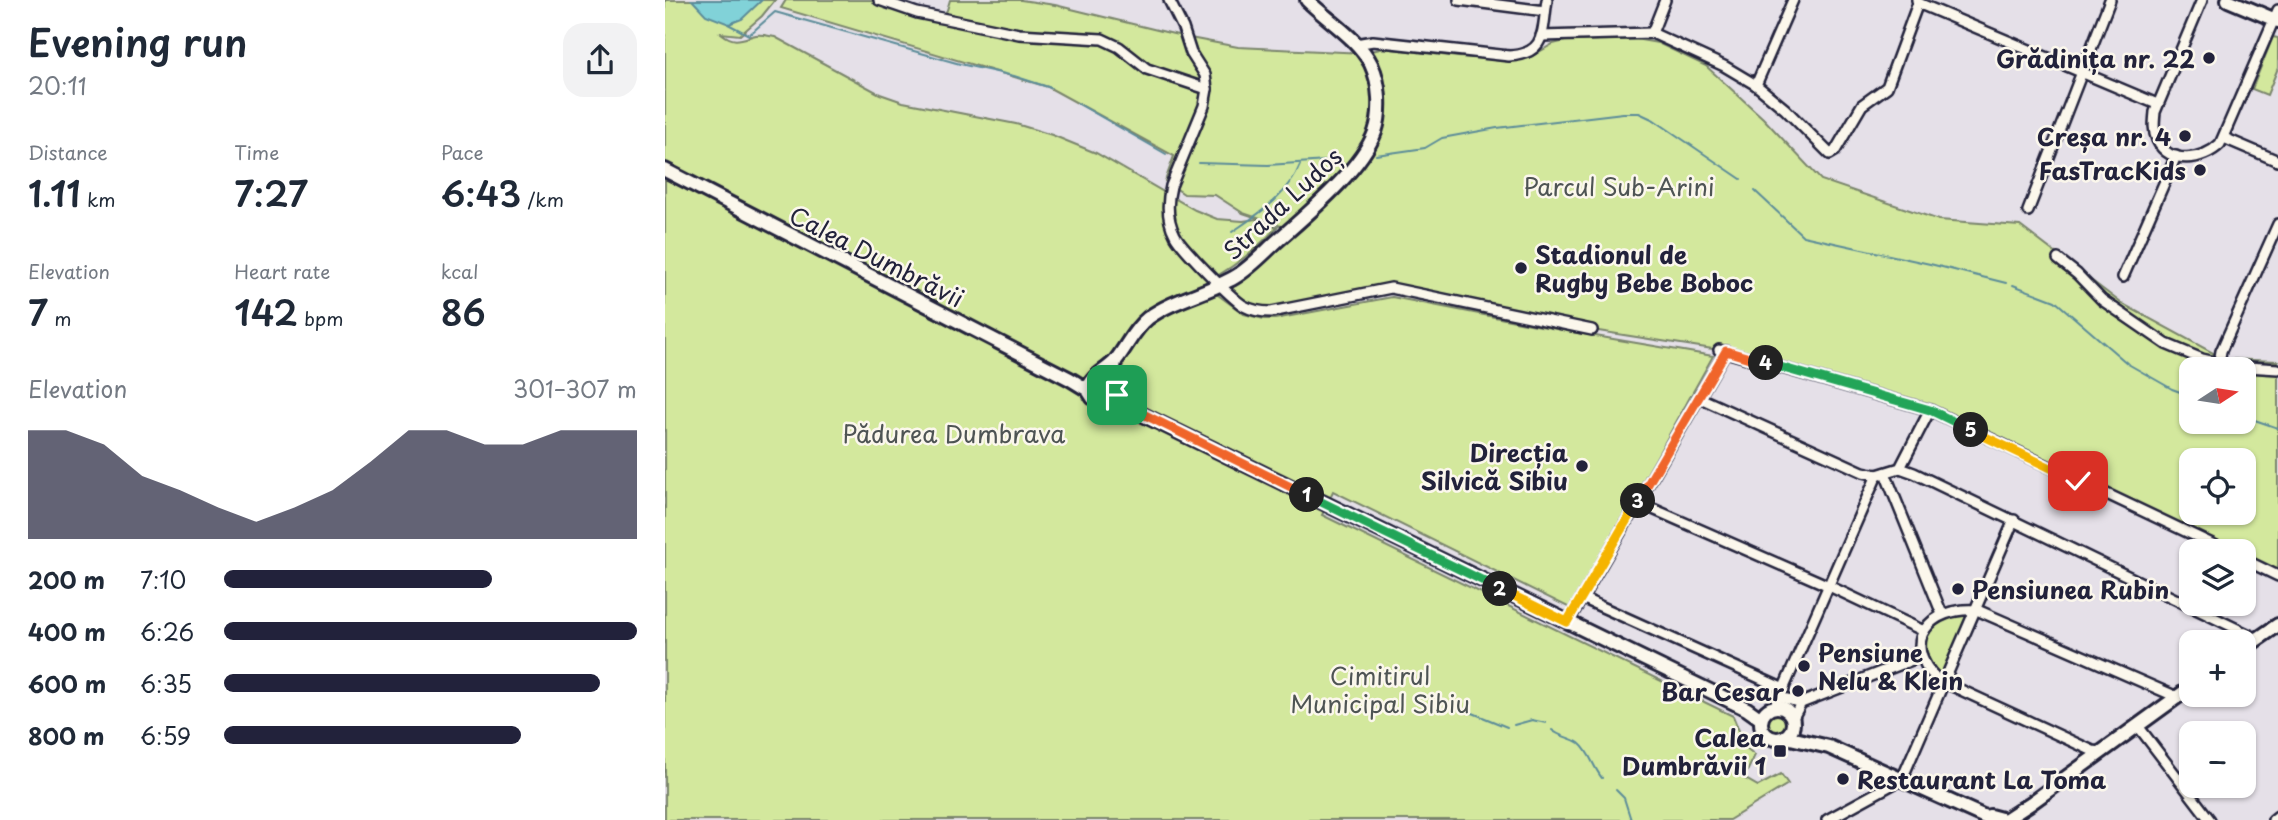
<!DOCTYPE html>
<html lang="en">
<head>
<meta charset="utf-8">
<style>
  :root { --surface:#fff; --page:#f2f2f3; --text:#1f2937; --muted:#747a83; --accent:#22223b }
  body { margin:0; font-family:"Playpen Sans",sans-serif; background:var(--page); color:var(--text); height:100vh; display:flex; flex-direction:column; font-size:26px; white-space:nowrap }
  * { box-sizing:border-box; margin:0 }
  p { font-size:23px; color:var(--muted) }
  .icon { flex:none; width:38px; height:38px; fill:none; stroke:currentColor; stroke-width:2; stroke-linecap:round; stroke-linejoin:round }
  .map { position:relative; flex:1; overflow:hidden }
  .side { display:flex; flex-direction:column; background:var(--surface); width:665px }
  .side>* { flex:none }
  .needle { width:46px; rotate:78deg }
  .fabs { position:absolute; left:1514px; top:357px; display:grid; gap:14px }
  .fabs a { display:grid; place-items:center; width:77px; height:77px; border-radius:14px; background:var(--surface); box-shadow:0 2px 5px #0004; font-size:35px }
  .pin { position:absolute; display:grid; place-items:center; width:60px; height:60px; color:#fff; margin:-30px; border-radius:14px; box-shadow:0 4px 10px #0006 }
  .km { position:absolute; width:35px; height:35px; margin:-18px; border-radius:50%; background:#222; color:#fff; font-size:19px; line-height:35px; text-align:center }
  .round { display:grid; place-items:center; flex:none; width:74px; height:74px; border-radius:21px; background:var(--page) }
  .overview { display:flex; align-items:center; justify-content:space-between; height:119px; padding:0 28px }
  h1 { font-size:38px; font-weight:600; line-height:52px }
  .metrics { display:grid; grid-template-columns:repeat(3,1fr); gap:10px; height:119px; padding:7px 28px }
  .metrics div { display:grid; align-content:center }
  .metrics b { font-size:35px; font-weight:600 }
  .metrics small { font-size:19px; font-weight:400 }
  .metrics p { font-size:19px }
  .chart { height:196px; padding:14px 28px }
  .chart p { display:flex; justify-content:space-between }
  .chart svg { width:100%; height:126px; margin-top:7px; fill:var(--accent); opacity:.7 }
  ul { padding:0 28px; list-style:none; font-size:23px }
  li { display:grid; grid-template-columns:112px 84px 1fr; align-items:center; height:52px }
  li i { height:18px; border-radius:9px; background:var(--accent) }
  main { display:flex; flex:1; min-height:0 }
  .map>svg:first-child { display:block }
  .green { fill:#d3e89d; stroke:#7a856c; stroke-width:2; fill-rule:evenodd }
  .water { fill:#81d2d8; stroke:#5b8c99; stroke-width:2 }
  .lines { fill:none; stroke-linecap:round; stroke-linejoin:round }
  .stream { stroke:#5b8c99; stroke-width:2 }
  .street-casing { stroke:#22223b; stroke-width:14 }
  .secondary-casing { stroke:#22223b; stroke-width:18 }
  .street { stroke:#fbf7ec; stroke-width:9 }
  .secondary { stroke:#fbf7ec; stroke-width:12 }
  .split-1-casing { stroke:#fff; stroke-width:14 }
  .split-2-casing { stroke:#fff; stroke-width:14 }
  .split-3-casing { stroke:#fff; stroke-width:14 }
  .split-4-casing { stroke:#fff; stroke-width:14 }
  .split-5-casing { stroke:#fff; stroke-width:14 }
  .split-6-casing { stroke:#fff; stroke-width:14 }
  .split-1 { stroke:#f0652b; stroke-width:9 }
  .split-2 { stroke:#22a559; stroke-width:9 }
  .split-3 { stroke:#f5b400; stroke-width:9 }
  .split-4 { stroke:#f0652b; stroke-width:9 }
  .split-5 { stroke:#22a559; stroke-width:9 }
  .split-6 { stroke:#f5b400; stroke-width:9 }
  .poi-dot { fill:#22223b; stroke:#fbf7ec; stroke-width:2.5 }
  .labels { text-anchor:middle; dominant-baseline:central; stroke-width:5; stroke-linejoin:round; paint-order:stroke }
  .poi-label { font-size:24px; font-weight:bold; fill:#22223b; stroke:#fbf7ec; text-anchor:end }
  .park-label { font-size:24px; fill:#4e5454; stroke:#fbf7ec }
  .street-label { font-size:24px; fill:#22223b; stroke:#fbf7ec }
</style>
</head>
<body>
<main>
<section class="side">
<div class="overview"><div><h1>Evening run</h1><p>20:11</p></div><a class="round"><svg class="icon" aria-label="share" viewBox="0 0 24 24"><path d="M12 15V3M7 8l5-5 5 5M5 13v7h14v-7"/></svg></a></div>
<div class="metrics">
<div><p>Distance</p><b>1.11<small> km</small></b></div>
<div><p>Time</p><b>7:27</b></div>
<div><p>Pace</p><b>6:43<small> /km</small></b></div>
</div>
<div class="metrics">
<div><p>Elevation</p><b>7<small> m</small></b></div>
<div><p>Heart rate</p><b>142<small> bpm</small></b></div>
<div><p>kcal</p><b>86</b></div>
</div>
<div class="chart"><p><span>Elevation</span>301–307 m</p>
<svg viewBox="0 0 160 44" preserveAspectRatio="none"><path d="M0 44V6L10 6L20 11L30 22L40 27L50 33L60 38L70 33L80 27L90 17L100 6L110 6L120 11L130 11L140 6L150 6L160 6V44z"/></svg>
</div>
<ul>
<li><b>200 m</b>7:10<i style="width:65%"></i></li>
<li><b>400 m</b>6:26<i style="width:100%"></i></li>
<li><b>600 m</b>6:35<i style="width:91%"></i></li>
<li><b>800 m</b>6:59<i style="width:72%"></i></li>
</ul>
</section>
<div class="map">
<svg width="1613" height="820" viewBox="0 0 1613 820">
  <rect width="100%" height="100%" fill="#e5e0e8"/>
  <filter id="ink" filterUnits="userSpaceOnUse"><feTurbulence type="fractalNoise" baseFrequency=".0143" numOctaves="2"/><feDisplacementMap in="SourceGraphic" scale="14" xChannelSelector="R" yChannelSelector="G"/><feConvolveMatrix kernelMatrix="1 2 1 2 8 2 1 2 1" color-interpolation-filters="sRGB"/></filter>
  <g filter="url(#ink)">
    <g class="green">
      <path d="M 0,0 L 110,0 L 97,16 L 75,35 L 56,33 C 70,44 76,39 91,35 C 97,34 104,36 110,37 L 215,94 L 238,102 L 351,124 L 387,135 L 431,153 L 530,210 L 552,219 L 578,221 L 591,219 L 612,227 C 591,251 566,269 538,284 L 579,314 L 599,319 L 610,319 L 727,297 L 907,332 L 1048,356 L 907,609 L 668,491 L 657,515 L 1068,716 L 1081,748 L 1090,755 L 1079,778 L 1093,786 L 1116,774 L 1123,784 L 1064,820 L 0,820 Z"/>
      <path d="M 121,0 L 206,0 L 274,22 L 282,10 L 285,0 L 356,0 L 390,5 L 525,38 L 573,47 L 699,53 L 719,48 L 793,57 L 844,60 L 865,57 L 888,44 L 900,41 L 970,39 L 993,43 L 1041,66 L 1098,118 L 1156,180 L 1274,220 L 1355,226 L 1456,303 L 1559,359 L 1613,361 L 1613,576 L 1579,559 L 1578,551 L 1562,551 L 1265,410 L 1054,350 L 927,330 L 732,289 L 593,311 L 562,288 L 625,229 L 578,213 L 550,195 L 519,194 L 500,181 L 509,156 L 383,87 L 116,8 ZM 1526,369 L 1578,369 L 1578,422 L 1526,422 ZM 1526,460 L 1578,460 L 1578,513 L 1526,513 Z"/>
      <path d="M 1608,37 L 1613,38 L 1613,68 L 1602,95 L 1587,89 Z"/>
      <path d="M 1305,616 L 1279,680 C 1264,666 1251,638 1273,622 C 1282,615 1295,616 1305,616 Z"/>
      <circle cx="1112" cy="723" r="10"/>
    </g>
    <path class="water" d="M 27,0 L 97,0 L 77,19 L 64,24 L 41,15 Z"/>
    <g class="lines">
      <g class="stream">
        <path d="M 63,24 L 84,35 L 110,12 L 295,64 L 349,76 L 386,88"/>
        <path d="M 412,103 L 501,154"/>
        <path d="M 711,155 L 760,148 L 777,138 L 832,128 L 958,113 L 974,113 L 989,120 L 1076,179"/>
        <path d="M 534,163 L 603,165 L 676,160"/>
        <path d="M 1090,191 L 1138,236 L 1265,264 L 1341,283"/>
        <path d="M 567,232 C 593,214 623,196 635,165"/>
        <path d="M 1348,285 L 1390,301 L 1463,364 L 1507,389 L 1526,396"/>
        <path d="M 1578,416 L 1613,428"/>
        <path d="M 771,698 L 842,727"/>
        <path d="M 849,725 L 867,720 L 881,723"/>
        <path d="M 887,730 C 895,737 905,737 914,743 C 925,752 928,767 937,778"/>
        <path d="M 951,790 L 959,798 L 966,820"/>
      </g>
      <defs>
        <g id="street">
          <path d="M 214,0 L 252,13 L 354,34 L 437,39 L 454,47 L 482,69 L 542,89"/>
          <path d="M 504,0 L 518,28 L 526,53 L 540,75 L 542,89 L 539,106 L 506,186 C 502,202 502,220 510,235 C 516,247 567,299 579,306 C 588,311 597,312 606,312 L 726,288 L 927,330"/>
          <path d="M 794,0 L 880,11"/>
          <path d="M 1537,0 L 1490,112 C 1489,122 1488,131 1492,140 C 1504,166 1539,160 1555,144 L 1613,10"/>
          <path d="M 1253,3 L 1492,104"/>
          <path d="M 987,33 L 1000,0"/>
          <path d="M 876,36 L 987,33 L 1059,66 L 1091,85 L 1120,109 L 1165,154 L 1170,151 L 1197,105 L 1222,87 L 1253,3 L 1252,0"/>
          <path d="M 691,44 L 708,41 L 844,56 C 882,54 877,31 882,0"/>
          <path d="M 1091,85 L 1128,0"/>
          <path d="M 1559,138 L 1613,161"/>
          <path d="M 1363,211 L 1445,0"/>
          <path d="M 1393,259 L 1412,274 L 1437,300 L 1501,344 L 1537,359 L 1567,366 L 1613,369"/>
          <path d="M 1458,277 L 1511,156"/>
          <path d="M 1054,350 L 1265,410 L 1562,551"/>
          <path d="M 1554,363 L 1556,351 L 1613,224"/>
          <path d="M 1035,398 L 1198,472 L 1212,475"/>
          <path d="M 1235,468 L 1249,473 L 1593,639 L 1597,637"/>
          <path d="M 1220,473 L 1277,614"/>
          <path d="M 972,502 L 1164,586 L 1259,631"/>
          <path d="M 1578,559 L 1613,576"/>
          <path d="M 917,598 L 1119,689"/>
          <path d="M 903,622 L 1061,351"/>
          <path d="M 1119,698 L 1136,703 L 1257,656"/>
          <path d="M 1109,707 L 1117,692 L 1212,475 L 1235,468 L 1265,410"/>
          <path d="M 1128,718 L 1136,703"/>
          <path d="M 1473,726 L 1545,820"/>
          <path d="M 1436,752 L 1428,751 L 1272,679 C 1234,642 1265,606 1312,610 L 1512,697"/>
          <path d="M 1162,820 L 1237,779 L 1349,520"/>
          <path d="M 1608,820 L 1613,816"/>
        </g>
        <g id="secondary">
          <path d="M 1563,0 L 1613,21"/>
          <path d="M 0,170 L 405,379 L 423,390 L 428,398 L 439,400 L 445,397 L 447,391 L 446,382 L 450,362"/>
          <path d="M 423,390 C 425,376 442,371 451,360 C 462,346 469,329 483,318 C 509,299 543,293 570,277 C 585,268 598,254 611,242 C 641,215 696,170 710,132 C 717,112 715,83 706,64 C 693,38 662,20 642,0"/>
          <path d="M 442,399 L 466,409 L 1082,709 L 1096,719"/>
          <path d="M 1578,649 L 1613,625"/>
          <circle cx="1112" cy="723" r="16"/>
          <path d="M 1121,737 L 1164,747 L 1320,817 L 1325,816 L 1340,820 L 1366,803 L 1526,687"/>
        </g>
      </defs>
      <use href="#street" class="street-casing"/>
      <use href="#secondary" class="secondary-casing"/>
      <use href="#street" class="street"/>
      <use href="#secondary" class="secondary"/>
    </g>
  </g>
  <g class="lines" filter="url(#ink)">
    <defs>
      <path id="split-1" d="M 452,395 L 466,408 L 642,495"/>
      <path id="split-2" d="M 642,495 L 835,589"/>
      <path id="split-3" d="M 835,589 L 902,622 L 973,501"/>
      <path id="split-4" d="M 973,501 L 1061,351 L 1101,363"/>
      <path id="split-5" d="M 1101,363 L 1265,410 L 1306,430"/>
      <path id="split-6" d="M 1306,430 L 1413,481"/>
    </defs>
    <use href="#split-1" class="split-1-casing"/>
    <use href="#split-2" class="split-2-casing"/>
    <use href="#split-3" class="split-3-casing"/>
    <use href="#split-4" class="split-4-casing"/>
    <use href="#split-5" class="split-5-casing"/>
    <use href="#split-6" class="split-6-casing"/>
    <use href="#split-1" class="split-1"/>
    <use href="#split-2" class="split-2"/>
    <use href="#split-3" class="split-3"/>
    <use href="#split-4" class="split-4"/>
    <use href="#split-5" class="split-5"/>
    <use href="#split-6" class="split-6"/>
  </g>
  <g class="poi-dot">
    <circle cx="1544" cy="58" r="7"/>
    <circle cx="1520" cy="136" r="7"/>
    <circle cx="1535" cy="170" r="7"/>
    <circle cx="856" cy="268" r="7"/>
    <circle cx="917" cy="466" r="7"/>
    <circle cx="1293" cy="589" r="7"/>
    <circle cx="1139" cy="666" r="7"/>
    <circle cx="1133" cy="691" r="7"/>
    <rect x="1108" y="744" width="14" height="14" rx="3.5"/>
    <circle cx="1178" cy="779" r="7"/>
  </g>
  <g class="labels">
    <g class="poi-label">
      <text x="1530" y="58">Grădinița nr. 22</text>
      <text x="1506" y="136">Creșa nr. 4</text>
      <text x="1521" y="170">FasTracKids</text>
      <text x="870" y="254" text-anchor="start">Stadionul de<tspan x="870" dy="28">Rugby Bebe Boboc</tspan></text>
      <text x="903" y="452">Direcția<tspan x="903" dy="28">Silvică Sibiu</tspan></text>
      <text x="1307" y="589" text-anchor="start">Pensiunea Rubin</text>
      <text x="1153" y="652" text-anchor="start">Pensiune<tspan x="1153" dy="28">Nelu &amp; Klein</tspan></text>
      <text x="1119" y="691">Bar Cesar</text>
      <text x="1101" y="737">Calea<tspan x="1101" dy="28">Dumbrăvii 1</tspan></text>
      <text x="1192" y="779" text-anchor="start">Restaurant La Toma</text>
    </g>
    <g class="park-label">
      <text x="954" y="186">Parcul Sub-Arini</text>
      <text x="289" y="433">Pădurea Dumbrava</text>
      <text x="715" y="675">Cimitirul<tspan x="715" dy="28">Municipal Sibiu</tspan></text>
    </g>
    <g class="street-label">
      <text transform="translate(617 203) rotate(-43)">Strada Ludoș</text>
      <text transform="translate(212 256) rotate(27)">Calea Dumbrăvii</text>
    </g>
  </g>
</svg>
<div class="fabs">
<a><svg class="needle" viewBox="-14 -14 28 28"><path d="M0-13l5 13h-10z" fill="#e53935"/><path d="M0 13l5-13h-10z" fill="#747a83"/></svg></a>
<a><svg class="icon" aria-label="locate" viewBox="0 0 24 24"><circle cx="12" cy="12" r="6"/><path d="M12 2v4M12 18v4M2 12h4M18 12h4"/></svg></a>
<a><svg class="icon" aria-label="layers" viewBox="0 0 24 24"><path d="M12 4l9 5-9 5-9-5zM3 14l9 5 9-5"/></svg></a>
<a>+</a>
<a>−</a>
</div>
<div class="pin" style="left:452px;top:395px;background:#1e9e55"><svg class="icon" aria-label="arrive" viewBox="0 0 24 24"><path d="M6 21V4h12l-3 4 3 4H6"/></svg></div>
<div class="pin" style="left:1413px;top:481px;background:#d93025"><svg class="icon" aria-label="check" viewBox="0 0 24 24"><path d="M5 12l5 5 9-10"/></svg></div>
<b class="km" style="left:642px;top:495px">1</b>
<b class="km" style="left:835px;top:589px">2</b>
<b class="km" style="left:973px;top:501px">3</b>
<b class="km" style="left:1101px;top:363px">4</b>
<b class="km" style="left:1306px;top:430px">5</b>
</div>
</main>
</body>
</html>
